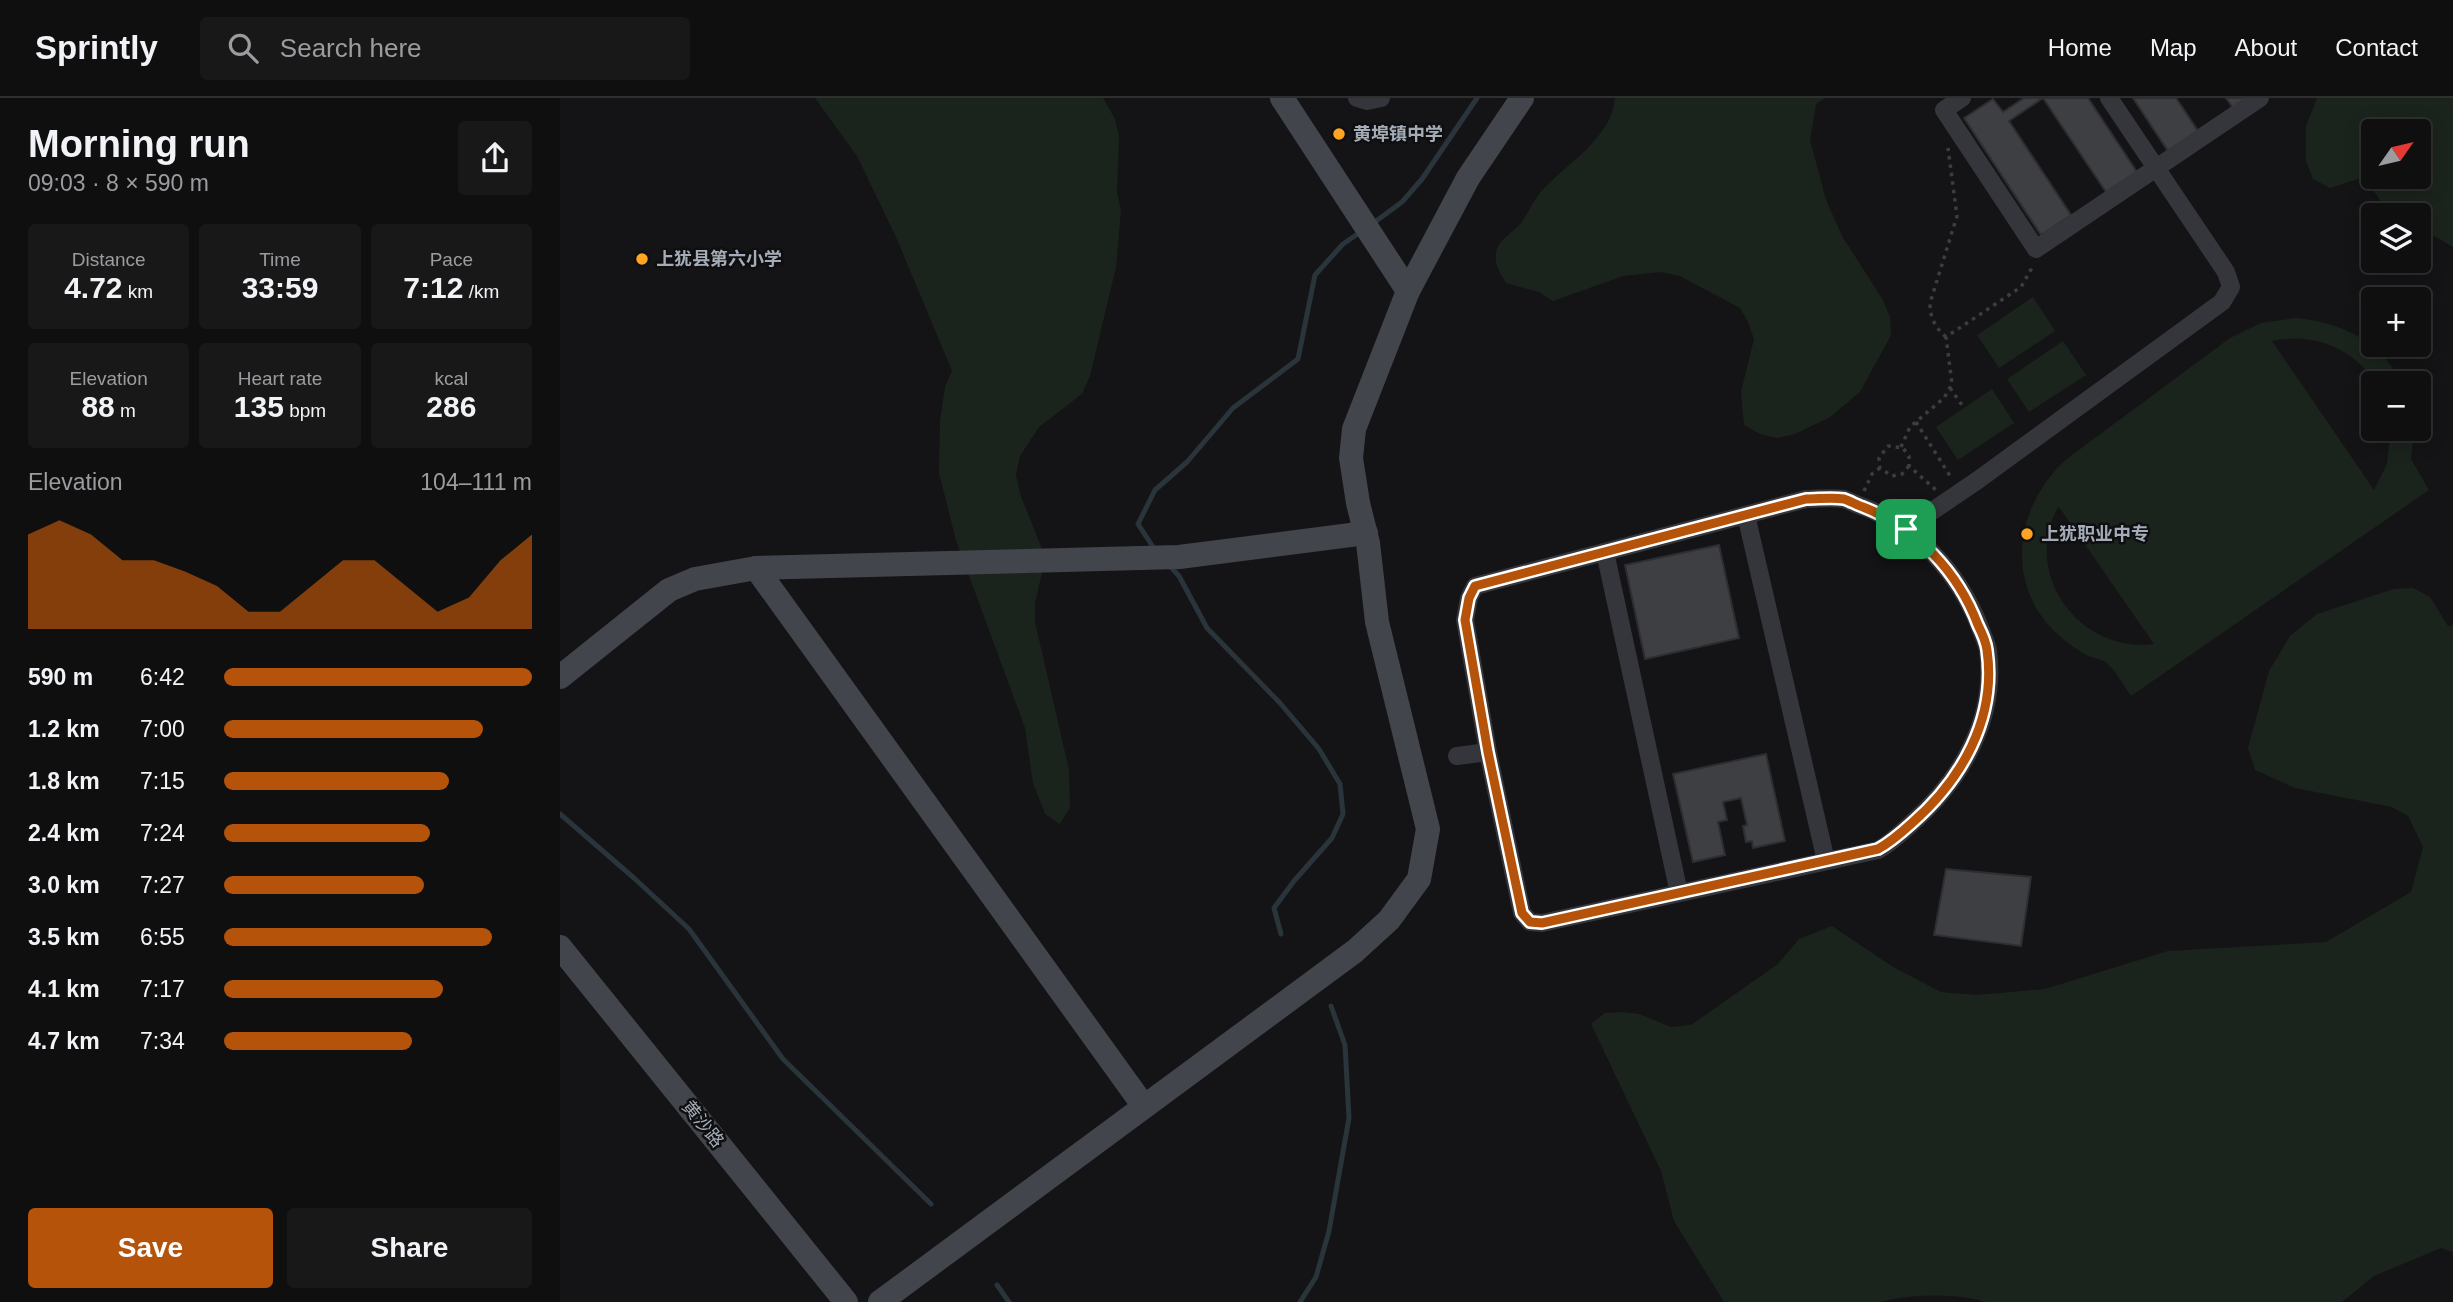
<!DOCTYPE html>
<html lang="en">
<head>
<meta charset="utf-8">
<style>
  :root { --surface:#0f0f10; --page:#181819; --text:#f1f3f6; --muted:#9b9c9f; --line:#2f2f30; --accent:#b45309 }
  body { margin:0; font-family:Arial,"Noto Sans SC",sans-serif; background:var(--page); color:var(--text); height:100vh; display:flex; flex-direction:column; font-size:26px; white-space:nowrap }
  * { box-sizing:border-box; margin:0 }
  p { font-size:23px; color:var(--muted) }
  .icon { flex:none; width:38px; height:38px; fill:none; stroke:currentColor; stroke-width:2; stroke-linecap:round; stroke-linejoin:round }
  .map { position:relative; flex:1; overflow:hidden }
  .panel { display:flex; flex-direction:column; background:var(--surface); width:560px }
  .panel>* { flex:none }
  .needle { width:46px; rotate:56deg }
  .tools { position:absolute; left:1801px; top:21px; display:grid; gap:14px }
  .tools a { display:grid; place-items:center; width:70px; height:70px; border-radius:7px; background:var(--surface); box-shadow:0 4px 18px #0003,0 0 0 2px var(--line); font-size:35px }
  .pin { position:absolute; display:grid; place-items:center; width:60px; height:60px; color:#fff; margin:-30px; border-radius:14px; box-shadow:0 4px 10px #0006 }
  .round { display:grid; place-items:center; flex:none; width:74px; height:74px; border-radius:7px; background:var(--page) }
  .overview { display:flex; align-items:center; justify-content:space-between; height:119px; padding:0 28px }
  h1 { font-size:38px; font-weight:800; line-height:52px }
  .metrics { display:grid; grid-template-columns:repeat(3,1fr); gap:10px; height:119px; padding:7px 28px }
  .metrics div { display:grid; align-content:center; border-radius:7px; background:var(--page); text-align:center }
  .metrics b { font-size:30px; font-weight:800 }
  .metrics small { font-size:19px; font-weight:400 }
  .metrics p { font-size:19px }
  .chart { height:196px; padding:14px 28px }
  .chart p { display:flex; justify-content:space-between }
  .chart svg { width:100%; height:126px; margin-top:7px; fill:var(--accent); opacity:.7 }
  .cta { display:flex; gap:14px; margin-top:auto; padding:14px 28px }
  .cta a { flex:1; height:80px; border-radius:7px; background:var(--accent); color:#fff; font-size:28px; font-weight:800; line-height:80px; text-align:center }
  .cta a+a { background:var(--page); color:var(--text) }
  ul { padding:0 28px; list-style:none; font-size:23px }
  li { display:grid; grid-template-columns:112px 84px 1fr; align-items:center; height:52px }
  li i { height:18px; border-radius:9px; background:var(--accent) }
  header { display:flex; align-items:center; gap:42px; box-sizing:border-box; height:98px; padding:0 35px; background:var(--surface); border-bottom:2px solid var(--line) }
  header strong { font-size:33px }
  nav { display:flex; gap:38px; margin-inline-start:auto; font-size:24px }
  .search { width:490px; height:63px; background:var(--page); display:flex; align-items:center; gap:18px; box-sizing:border-box; padding:0 24px; border-radius:7px; color:var(--muted); font-size:26px }
  main { display:flex; flex:1; min-height:0 }
  .map>svg:first-child { display:block }
  .green { fill:#1b241c; fill-rule:evenodd }
  .lines { fill:none; stroke-linecap:round; stroke-linejoin:round }
  .stream { stroke:#29343b; stroke-width:5 }
  .building { fill:#3e3f43; stroke:#2e2e32; stroke-width:2 }
  .path { stroke:#3a3d42; stroke-width:3.5; stroke-dasharray:3.5 5; stroke-linecap:butt }
  .street { stroke:#34363b; stroke-width:18 }
  .secondary { stroke:#42454b; stroke-width:24 }
  .route-casing { stroke:#fff; stroke-width:14 }
  .route { stroke:#b45309; stroke-width:9 }
  .poi-dot { fill:#ffa323; stroke:#0f0f11; stroke-width:2.5 }
  .labels { text-anchor:middle; dominant-baseline:central; stroke-width:5; stroke-linejoin:round; paint-order:stroke }
  .poi-label { font-size:18px; font-weight:bold; fill:#a4acb7; stroke:#0f0f11; text-anchor:start }
  .street-label { font-size:18px; fill:#a4acb7; stroke:#0f0f11 }
</style>
</head>
<body>
<header>
<strong>Sprintly</strong>
<div class="search"><svg class="icon" aria-label="search" viewBox="0 0 24 24"><circle cx="10" cy="10" r="6"/><path d="M15 15l6 6"/></svg>Search here</div>
<nav><a>Home</a><a>Map</a><a>About</a><a>Contact</a></nav>
</header>
<main>
<section class="panel">
<div class="overview"><div><h1>Morning run</h1><p>09:03 · 8 × 590 m</p></div><a class="round"><svg class="icon" aria-label="share" viewBox="0 0 24 24"><path d="M12 15V3M7 8l5-5 5 5M5 13v7h14v-7"/></svg></a></div>
<div class="metrics">
<div><p>Distance</p><b>4.72<small> km</small></b></div>
<div><p>Time</p><b>33:59</b></div>
<div><p>Pace</p><b>7:12<small> /km</small></b></div>
</div>
<div class="metrics">
<div><p>Elevation</p><b>88<small> m</small></b></div>
<div><p>Heart rate</p><b>135<small> bpm</small></b></div>
<div><p>kcal</p><b>286</b></div>
</div>
<div class="chart"><p><span>Elevation</span>104–111 m</p>
<svg viewBox="0 0 160 44" preserveAspectRatio="none"><path d="M0 44V11L10 6L20 11L30 20L40 20L50 24L60 29L70 38L80 38L90 29L100 20L110 20L120 29L130 38L140 33L150 20L160 11V44z"/></svg>
</div>
<ul>
<li><b>590 m</b>6:42<i style="width:100%"></i></li>
<li><b>1.2 km</b>7:00<i style="width:84%"></i></li>
<li><b>1.8 km</b>7:15<i style="width:73%"></i></li>
<li><b>2.4 km</b>7:24<i style="width:67%"></i></li>
<li><b>3.0 km</b>7:27<i style="width:65%"></i></li>
<li><b>3.5 km</b>6:55<i style="width:87%"></i></li>
<li><b>4.1 km</b>7:17<i style="width:71%"></i></li>
<li><b>4.7 km</b>7:34<i style="width:61%"></i></li>
</ul>
<div class="cta"><a>Save</a><a>Share</a></div>
</section>
<div class="map">
<svg width="1893" height="1204" viewBox="0 0 1893 1204">
  <rect width="100%" height="100%" fill="#141416"/>
  <g class="green">
    <path d="M 255,0 L 543,0 L 555,21 L 559,39 L 557,95 L 561,112 L 556,169 L 530,278 L 522,296 L 479,329 L 460,358 L 456,377 L 460,396 L 482,451 L 483,470 L 475,505 L 475,524 L 509,672 L 510,710 L 500,726 L 485,716 L 473,685 L 465,630 L 396,442 L 379,375 L 380,323 L 385,289 L 392,273 L 336,139 L 297,58 Z"/>
    <path d="M 1055,0 L 1265,0 L 1256,6 L 1250,42 L 1266,102 L 1282,138 L 1323,202 L 1330,219 L 1331,237 L 1300,294 L 1270,319 L 1235,336 L 1217,340 L 1200,336 L 1184,327 L 1181,294 L 1194,241 L 1188,224 L 1180,210 L 1120,178 L 1101,174 L 1063,178 L 993,203 L 979,194 L 946,185 C 941,176 934,167 936,155 C 938,142 951,136 959,127 C 968,118 971,105 980,95 C 1005,66 1051,42 1055,0 Z"/>
    <path d="M 1757,0 L 1893,0 L 1893,149 L 1859,129 L 1858,117 C 1823,117 1823,104 1804,79 L 1770,90 L 1753,81 L 1746,63 L 1746,28 ZM 1813,33 L 1858,33 L 1858,79 L 1813,79 Z"/>
    <path d="M 1473,199 L 1495,233 L 1439,270 L 1417,237 Z"/>
    <path d="M 1736,220 C 1781,224 1820,243 1842,285 L 1816,285 C 1793,250 1753,234 1712,243 L 1814,392 L 1827,366 L 1831,331 L 1854,331 L 1851,361 L 1869,392 L 1571,598 C 1564,588 1555,571 1545,564 C 1541,561 1534,560 1529,558 C 1516,552 1505,543 1494,533 C 1443,482 1457,404 1508,360 L 1670,240 L 1701,225 ZM 1498,409 L 1499,409 L 1594,546 C 1520,556 1461,476 1498,409 Z"/>
    <path d="M 1503,243 L 1526,277 L 1469,314 L 1447,281 Z"/>
    <path d="M 1432,291 L 1454,325 L 1398,362 L 1376,329 Z"/>
    <path d="M 1853,490 L 1870,499 L 1888,528 L 1893,527 L 1893,1154 L 1881,1150 L 1814,1178 L 1782,1204 L 1425,1204 C 1397,1195 1349,1196 1321,1204 L 1164,1204 L 1114,1123 L 1101,1073 L 1031,926 L 1045,915 L 1063,914 L 1079,916 L 1111,929 L 1131,927 L 1218,866 L 1239,841 L 1272,828 L 1333,869 L 1381,894 L 1416,897 L 1485,891 L 1608,853 L 1766,844 L 1851,794 L 1863,749 L 1848,718 L 1832,709 L 1735,690 L 1695,672 L 1688,650 L 1709,573 L 1730,538 L 1757,516 L 1834,491 Z"/>
  </g>
  <g class="lines">
    <g class="stream">
      <path d="M 812,126 L 842,104 L 862,81 L 917,0"/>
      <path d="M 595,452 L 578,426 L 595,392 L 627,364 L 673,310 L 738,261 L 755,177 L 783,146 L 802,133"/>
      <path d="M 609,467 L 619,478 L 647,530 L 720,605 L 759,651 L 780,686 L 783,716 L 772,740 L 734,783 L 714,810 L 721,836"/>
      <path d="M 0,716 L 74,780 L 129,831 L 223,961 L 371,1106"/>
      <path d="M 437,1187 L 449,1204"/>
      <path d="M 740,1204 L 756,1179 L 769,1133 L 789,1020 L 785,947 L 771,908"/>
    </g>
  </g>
  <g class="building">
    <path d="M 1464,0 L 1528,0 L 1577,74 L 1546,94 L 1483,0 L 1449,23 L 1511,117 L 1481,137 L 1404,20 L 1433,1 L 1443,14 Z"/>
    <path d="M 1573,0 L 1616,0 L 1638,33 L 1608,53 Z"/>
    <path d="M 1666,0 L 1688,0 L 1673,10 Z"/>
    <path d="M 1159,447 L 1179,540 L 1085,561 L 1065,467 Z"/>
    <path d="M 1206,656 L 1225,743 L 1193,750 L 1192,743 L 1186,744 L 1183,728 L 1187,727 L 1181,700 L 1163,704 L 1167,722 L 1158,724 L 1165,757 L 1133,764 L 1113,676 Z"/>
    <path d="M 1386,771 L 1471,779 L 1461,848 L 1374,837 Z"/>
  </g>
  <g class="lines">
    <g class="path">
      <path d="M 1386,239 C 1375,229 1370,220 1370,205 L 1397,118 L 1388,50"/>
      <path d="M 1390,290 L 1404,310"/>
      <path d="M 1356,324 L 1392,381"/>
      <path d="M 1341,349 L 1350,329 L 1384,300 L 1392,286 L 1386,239 L 1461,189 L 1473,168"/>
      <path d="M 1349,368 L 1342,376 L 1332,378 L 1320,370 L 1319,360 L 1328,348 L 1343,350 L 1349,358 L 1349,368 L 1376,392"/>
      <path d="M 1304,393 L 1312,376 L 1320,370"/>
    </g>
    <g class="street">
      <path d="M 797,0 L 807,3 L 821,0"/>
      <path d="M 1402,0 L 1384,12 L 1476,151 L 1700,0"/>
      <path d="M 1186,417 L 1266,763"/>
      <path d="M 1346,431 L 1418,382 L 1662,204 L 1671,189 L 1666,174 L 1549,0"/>
      <path d="M 1045,454 L 1119,795"/>
      <path d="M 897,658 L 928,654 L 962,815 L 970,824 L 982,825 L 1318,752 C 1331,745 1341,735 1352,725 C 1401,682 1437,621 1428,552 C 1426,544 1422,535 1419,527 C 1398,474 1357,430 1304,409 C 1297,407 1290,403 1284,401 C 1272,399 1258,401 1246,401 L 915,488 L 909,500 L 905,522 L 928,654"/>
    </g>
    <g class="secondary">
      <path d="M 722,0 L 848,193"/>
      <path d="M 196,470 L 583,1007"/>
      <path d="M 0,579 L 109,492 L 135,481 L 196,470 L 619,459 L 806,435"/>
      <path d="M 0,849 L 286,1204"/>
      <path d="M 320,1204 L 795,853 L 829,822 L 859,781 L 868,731 L 817,524 L 808,445 L 798,405 L 791,360 L 794,331 L 848,193 L 908,80 L 962,0"/>
    </g>
  </g>
  <g class="lines">
    <defs>
      <path id="route" d="M 1246,401 C 1258,401 1272,399 1284,401 C 1290,403 1297,407 1303,409 C 1357,430 1398,474 1418,527 C 1422,535 1426,544 1427,552 C 1437,621 1401,682 1352,725 C 1341,735 1331,744 1318,751 L 982,825 L 970,824 L 962,815 L 928,654 L 905,522 L 909,500 L 915,488 Z"/>
    </defs>
    <use href="#route" class="route-casing"/>
    <use href="#route" class="route"/>
  </g>
  <g class="poi-dot">
    <circle cx="779" cy="36" r="7"/>
    <circle cx="82" cy="161" r="7"/>
    <circle cx="1467" cy="436" r="7"/>
  </g>
  <g class="labels">
    <g class="poi-label">
      <text x="793" y="36">黄埠镇中学</text>
      <text x="96" y="161">上犹县第六小学</text>
      <text x="1481" y="436">上犹职业中专</text>
    </g>
    <g class="street-label">
      <text transform="translate(143 1026) rotate(51)">黄沙路</text>
    </g>
  </g>
</svg>
<div class="tools">
<a><svg class="needle" viewBox="-14 -14 28 28"><path d="M0-13l5 13h-10z" fill="#e53935"/><path d="M0 13l5-13h-10z" fill="#9b9c9f"/></svg></a>
<a><svg class="icon" aria-label="layers" viewBox="0 0 24 24"><path d="M12 4l9 5-9 5-9-5zM3 14l9 5 9-5"/></svg></a>
<a>+</a>
<a>−</a>
</div>
<div class="pin" style="left:1346px;top:431px;background:#1e9e55"><svg class="icon" aria-label="arrive" viewBox="0 0 24 24"><path d="M6 21V4h12l-3 4 3 4H6"/></svg></div>
</div>
</main>
</body>
</html>
